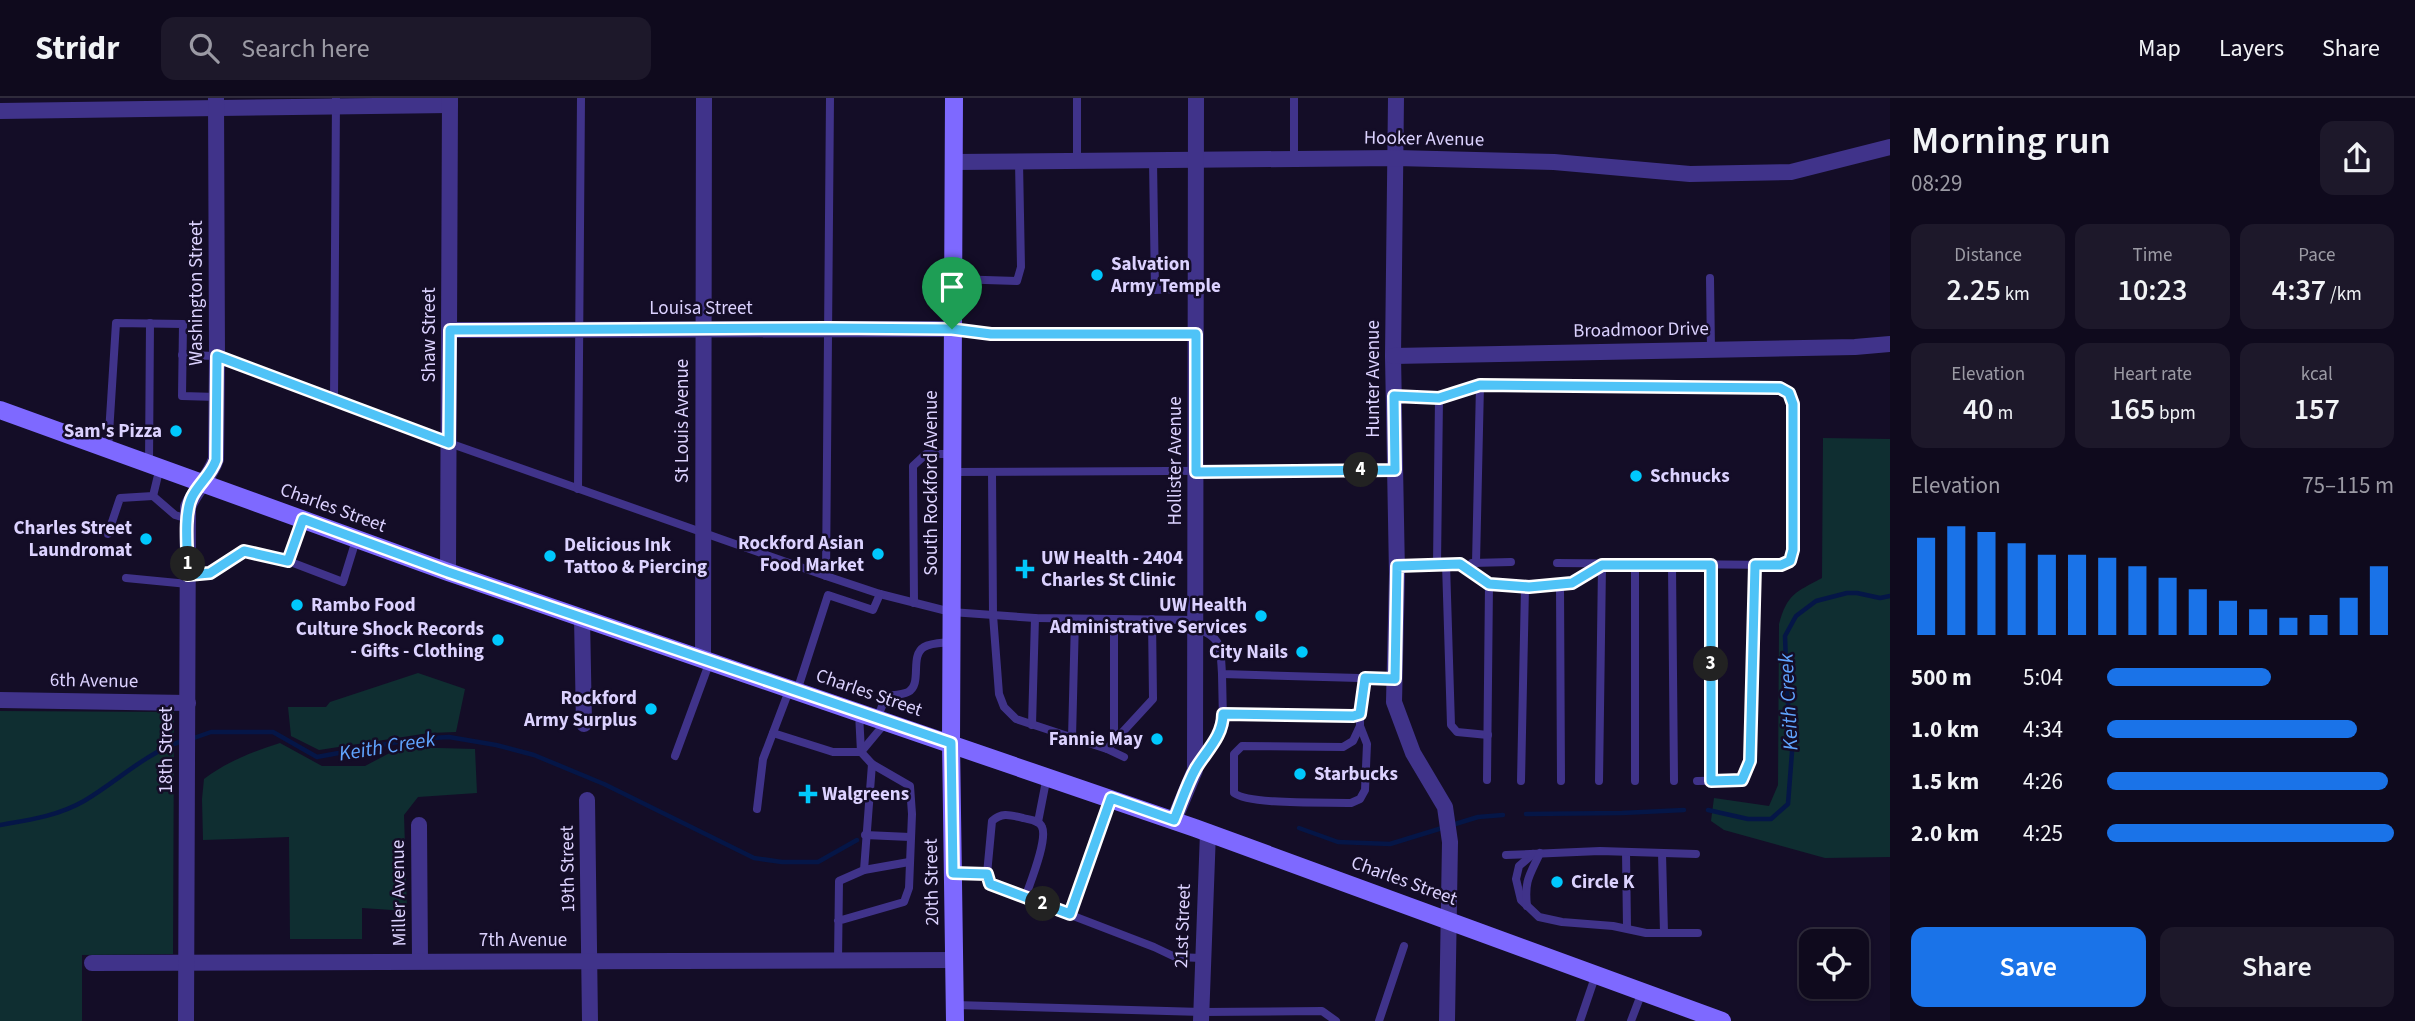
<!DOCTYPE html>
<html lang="en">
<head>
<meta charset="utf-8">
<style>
  :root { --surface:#0f0a1d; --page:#1d182a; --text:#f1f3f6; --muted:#9b9aa4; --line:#2f2b3b; --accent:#1a73e8 }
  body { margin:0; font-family:"Source Sans 3",sans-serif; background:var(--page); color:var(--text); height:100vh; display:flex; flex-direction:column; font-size:26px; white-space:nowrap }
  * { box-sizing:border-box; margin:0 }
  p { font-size:23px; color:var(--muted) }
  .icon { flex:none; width:38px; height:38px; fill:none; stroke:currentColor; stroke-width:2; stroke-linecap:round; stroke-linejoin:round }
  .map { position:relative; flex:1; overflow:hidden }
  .drawer { display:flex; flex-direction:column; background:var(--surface); width:525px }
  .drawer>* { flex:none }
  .tools { position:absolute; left:1799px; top:831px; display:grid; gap:14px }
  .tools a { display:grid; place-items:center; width:70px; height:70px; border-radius:14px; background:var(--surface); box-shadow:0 2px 5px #0004,0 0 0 2px var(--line); font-size:35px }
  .pin { position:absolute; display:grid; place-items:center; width:60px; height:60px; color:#fff; margin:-72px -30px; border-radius:50% 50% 50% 0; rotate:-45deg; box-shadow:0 0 7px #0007 }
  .pin .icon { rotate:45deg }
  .km { position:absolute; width:35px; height:35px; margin:-18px; border-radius:50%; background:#222; color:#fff; font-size:19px; line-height:35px; text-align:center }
  .round { display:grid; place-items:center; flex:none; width:74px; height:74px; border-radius:14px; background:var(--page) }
  .overview { display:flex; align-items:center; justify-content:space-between; height:119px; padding:0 21px }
  h1 { font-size:38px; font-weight:600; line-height:52px }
  .stats { display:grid; grid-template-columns:repeat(3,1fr); gap:10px; height:119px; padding:7px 21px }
  .stats div { display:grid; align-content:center; border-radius:14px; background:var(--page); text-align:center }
  .stats b { font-size:30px; font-weight:600 }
  .stats small { font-size:19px; font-weight:400 }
  .stats p { font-size:19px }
  .chart { height:196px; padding:14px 21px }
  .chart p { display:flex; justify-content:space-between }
  .chart svg { width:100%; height:126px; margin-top:7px; stroke:var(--accent); stroke-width:6 }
  .cta { display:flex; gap:14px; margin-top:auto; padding:14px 21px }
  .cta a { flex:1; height:80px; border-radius:14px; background:var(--accent); color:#fff; font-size:28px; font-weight:600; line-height:80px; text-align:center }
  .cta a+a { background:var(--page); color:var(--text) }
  ul { padding:0 21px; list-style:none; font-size:23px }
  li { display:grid; grid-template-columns:112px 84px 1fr; align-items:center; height:52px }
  li i { height:18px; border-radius:9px; background:var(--accent) }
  header { display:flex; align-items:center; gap:42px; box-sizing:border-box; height:98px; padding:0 35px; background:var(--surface); border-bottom:2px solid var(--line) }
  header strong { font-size:33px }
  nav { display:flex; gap:38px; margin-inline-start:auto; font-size:24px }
  .search { width:490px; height:63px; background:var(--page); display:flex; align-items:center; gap:18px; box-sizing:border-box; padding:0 24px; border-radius:14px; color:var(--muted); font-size:26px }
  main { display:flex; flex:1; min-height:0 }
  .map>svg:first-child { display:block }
  .green { fill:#0f2e31 }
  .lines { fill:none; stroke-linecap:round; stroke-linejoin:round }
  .stream { stroke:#051647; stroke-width:4.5 }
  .lane { stroke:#40338a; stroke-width:8 }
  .street { stroke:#40338a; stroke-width:16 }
  .secondary { stroke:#7e69ff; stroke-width:18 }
  .route-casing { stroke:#fff; stroke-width:14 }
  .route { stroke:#4fc3f7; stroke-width:9 }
  .poi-dot { fill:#00c8fd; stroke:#140d27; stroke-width:2.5 }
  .labels { text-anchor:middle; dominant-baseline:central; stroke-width:5; stroke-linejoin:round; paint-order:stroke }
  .street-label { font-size:19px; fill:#dcd2ff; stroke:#140d27 }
  .poi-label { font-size:19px; font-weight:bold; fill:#dcd2ff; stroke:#140d27; text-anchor:start }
  .water-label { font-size:21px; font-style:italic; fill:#60a4ff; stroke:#140d27 }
</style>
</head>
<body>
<header>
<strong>Stridr</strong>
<div class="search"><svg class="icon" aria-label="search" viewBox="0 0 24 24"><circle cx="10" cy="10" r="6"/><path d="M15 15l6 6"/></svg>Search here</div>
<nav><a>Map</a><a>Layers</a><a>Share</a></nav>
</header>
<main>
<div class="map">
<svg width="1890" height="923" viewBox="0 0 1890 923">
  <rect width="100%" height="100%" fill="#140d27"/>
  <g class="green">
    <path d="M 1823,340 L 1890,341 L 1890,759 L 1825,760 L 1724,732 L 1711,723 L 1714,700 L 1769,708 L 1778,687 L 1779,526 C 1787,496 1796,494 1822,480 Z"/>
    <path d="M 418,575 L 465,591 L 456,634 L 429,635 L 319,652 L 291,638 L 288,609 L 326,609 L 330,604 Z"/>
    <path d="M 0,613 L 174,614 L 173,856 L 82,857 L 82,923 L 0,923 Z"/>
    <path d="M 280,645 L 322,668 L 365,668 L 401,649 L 475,651 L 477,695 L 418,699 L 404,717 L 407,813 L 362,810 L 362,841 L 290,841 L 289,739 L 203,742 L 202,701 L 204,681 C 226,664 254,653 280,645 Z"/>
  </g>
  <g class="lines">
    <g class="stream">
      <path d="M 191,641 L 211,634 L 273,634 L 317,659 L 414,641 L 449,639 L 496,647 L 534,657 L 604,686 L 754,760 L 782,764 L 818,764 L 857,742"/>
      <path d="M 1708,712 L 1748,721 L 1771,721 L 1788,706 L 1792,654 L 1787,593 L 1785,538 L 1796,518 L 1816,503 L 1847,495 L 1857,495 L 1880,500 L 1890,498"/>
      <path d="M 1526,716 L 1622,715 L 1684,712"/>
      <path d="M 0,727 C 29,722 58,718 84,703 C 118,683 144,656 182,643"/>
      <path d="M 1299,730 L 1338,744 L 1390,746 L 1478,719 L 1503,717"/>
    </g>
    <g class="lane">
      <path d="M 1294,0 L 1294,62"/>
      <path d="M 1077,63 L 1077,0"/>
      <path d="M 1153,63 L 1155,192 L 1196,190"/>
      <path d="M 1710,180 L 1711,252"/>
      <path d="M 953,181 L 1017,183 L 1021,169 L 1019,64"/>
      <path d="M 952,231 L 991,236 L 1196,236"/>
      <path d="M 182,257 L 217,258 L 449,345 L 826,478 L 830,0"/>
      <path d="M 1394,298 L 1439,300 L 1480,287 L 1780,290 L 1789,295 L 1793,306 L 1793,452 L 1790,463 L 1781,467 L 1557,465"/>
      <path d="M 334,302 L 336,0"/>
      <path d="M 108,351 L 116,225 L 183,226 L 182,298 L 217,299"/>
      <path d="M 149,365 L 150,225"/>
      <path d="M 952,374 L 1395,372"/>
      <path d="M 992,374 L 993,517 L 999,596 L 1004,609 L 1016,621 L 1107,651 L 1153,601 L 1152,521"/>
      <path d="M 578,391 L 581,0"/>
      <path d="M 153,398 L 175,417 L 188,421"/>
      <path d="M 303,421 L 288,463 L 343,484 L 356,442"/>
      <path d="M 108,436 L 120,400 L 153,398 L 160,369"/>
      <path d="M 1472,465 L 1511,464"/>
      <path d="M 1476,465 L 1480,287"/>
      <path d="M 1446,466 L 1451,627 L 1457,634 L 1488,637"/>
      <path d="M 1460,466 L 1489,486 L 1529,489 L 1572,485 L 1602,467"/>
      <path d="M 1437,467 L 1439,300"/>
      <path d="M 1672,467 L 1674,683"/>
      <path d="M 1711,467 L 1711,683"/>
      <path d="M 1397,468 L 1442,466"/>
      <path d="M 188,477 L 210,475 L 244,453 L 288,463"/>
      <path d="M 826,478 L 880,496 L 951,514 L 1035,520 L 1195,522"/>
      <path d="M 126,480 L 188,486"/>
      <path d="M 1560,487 L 1561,683"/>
      <path d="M 914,505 L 913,368 L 926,356 L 952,356"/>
      <path d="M 1114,522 L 1114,644"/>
      <path d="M 1195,529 C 1223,541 1220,547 1222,576 L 1395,581"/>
      <path d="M 797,593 L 828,497 L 873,512 L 880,496"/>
      <path d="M 859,615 L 861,654 L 872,666"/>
      <path d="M 1223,616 L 1353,619 L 1360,616 L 1365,580"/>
      <path d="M 877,621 L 886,598 C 892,597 902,597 908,594 C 923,586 909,558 924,549 C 931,545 943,545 951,544"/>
      <path d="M 1032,627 L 1035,520"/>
      <path d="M 1360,628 L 1353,643 L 1343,649 L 1242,648 L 1234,656 L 1234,695 C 1249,707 1328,704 1351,705 L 1360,701 L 1365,692 L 1367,646 L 1360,628 L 1360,616"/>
      <path d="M 773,635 L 833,654 L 861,654 L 886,624"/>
      <path d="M 1072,640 L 1075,521"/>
      <path d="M 1107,651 L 1124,659"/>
      <path d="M 675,658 L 710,563"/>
      <path d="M 1197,670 L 1217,642 L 1223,623 L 1222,576"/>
      <path d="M 1487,682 L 1489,486"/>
      <path d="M 1521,683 L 1525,489"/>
      <path d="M 1599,683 L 1602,467"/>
      <path d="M 1635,683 L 1635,467"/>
      <path d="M 1697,683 L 1743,682 L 1750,663 L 1754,467"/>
      <path d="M 757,711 L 763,661 L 790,590"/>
      <path d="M 1038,724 L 1047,678"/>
      <path d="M 865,737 L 910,739"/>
      <path d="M 1626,754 L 1627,830"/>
      <path d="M 1662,755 L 1664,835"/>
      <path d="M 1533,756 L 1519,768 L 1516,781 L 1521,802 L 1539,819 L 1562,824 L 1613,828 L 1646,835 L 1698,835"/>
      <path d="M 1506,757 L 1600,753 L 1696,756"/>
      <path d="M 864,772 L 909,764"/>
      <path d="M 953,775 L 987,776"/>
      <path d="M 1025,800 C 1030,785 1048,742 1042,729 C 1039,722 1030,722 1023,720 C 1010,717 1002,714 992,723 L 987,776 L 990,786 L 1154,849 L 1175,859 L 1202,860"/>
      <path d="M 1527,808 C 1524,782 1530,777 1540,755"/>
      <path d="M 1070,816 L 1111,700"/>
      <path d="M 838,862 L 839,783 L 864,772 L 872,666 L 910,688 L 912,716 L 909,790 L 904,804 L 838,823"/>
      <path d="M 955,907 L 1202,914 L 1322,913 L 1336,923"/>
      <path d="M 1379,923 L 1404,848"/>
      <path d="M 1580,923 L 1596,876"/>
      <path d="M 1631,923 L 1642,894"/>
    </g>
    <g class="street">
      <path d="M 1396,0 L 1393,258 L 1397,476 L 1394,604 L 1413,655 L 1445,709 L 1450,744 L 1447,923"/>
      <path d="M 0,13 L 450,7"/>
      <path d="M 954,64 L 1396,60 L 1554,64 L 1690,76 L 1791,74 L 1890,49"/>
      <path d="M 450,232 L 952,231"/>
      <path d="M 1393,258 L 1855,249 L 1890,246"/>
      <path d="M 448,474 L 450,0"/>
      <path d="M 582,519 L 584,626"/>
      <path d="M 703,561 L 704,0"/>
      <path d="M 0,602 L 188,605"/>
      <path d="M 587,702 L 590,923"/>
      <path d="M 1174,722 L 1195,672 L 1196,0"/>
      <path d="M 419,727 L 420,863"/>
      <path d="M 92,865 L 955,862"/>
      <path d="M 186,923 L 188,409 C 195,391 210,380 216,361 L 217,258 L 216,0"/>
      <path d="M 1201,923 L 1208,734"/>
    </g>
    <g class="secondary">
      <path d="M 954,0 L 951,645 L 955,923"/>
      <path d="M 0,312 L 448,474 L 1195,730 L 1722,923"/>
    </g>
  </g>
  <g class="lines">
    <defs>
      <path id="route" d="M 827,230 L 952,231 L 991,236 L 1196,236 L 1196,374 L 1395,372 L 1394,298 L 1439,300 L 1480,287 L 1780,290 L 1789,295 L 1793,306 L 1793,452 L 1790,463 L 1781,467 L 1755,467 L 1750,663 L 1742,682 L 1711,683 L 1711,467 L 1602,467 L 1572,485 L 1529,489 L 1489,486 L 1460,466 L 1397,468 L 1395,581 L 1365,580 L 1360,616 L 1353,618 L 1223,616 C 1223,638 1207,652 1196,670 C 1187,686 1181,705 1174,722 L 1111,700 L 1070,816 L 990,786 L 987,776 L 953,775 L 951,645 L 448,474 L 303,421 L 288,463 L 244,453 L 210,475 L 188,477 C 188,456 183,417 192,399 C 199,385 211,377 216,362 L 217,258 L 449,345 L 450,232 Z"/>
    </defs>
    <use href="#route" class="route-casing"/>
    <use href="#route" class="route"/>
  </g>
  <g class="poi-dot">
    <circle cx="1097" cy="177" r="7"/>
    <circle cx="176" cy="333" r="7"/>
    <circle cx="1636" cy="378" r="7"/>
    <circle cx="146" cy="441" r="7"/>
    <circle cx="878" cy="456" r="7"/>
    <circle cx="550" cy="458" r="7"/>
    <path d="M1021.5 460.5h7v7h7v7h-7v7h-7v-7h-7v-7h7z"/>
    <circle cx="297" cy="507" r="7"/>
    <circle cx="1261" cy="518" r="7"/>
    <circle cx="498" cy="542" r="7"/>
    <circle cx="1302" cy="554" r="7"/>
    <circle cx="651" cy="611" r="7"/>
    <circle cx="1157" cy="641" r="7"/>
    <circle cx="1300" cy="676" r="7"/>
    <path d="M804.5 685.5h7v7h7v7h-7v7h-7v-7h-7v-7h7z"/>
    <circle cx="1557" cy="784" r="7"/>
  </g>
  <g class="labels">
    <g class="street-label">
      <text transform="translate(1424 41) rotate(1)">Hooker Avenue</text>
      <text transform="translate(196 195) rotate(-90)">Washington Street</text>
      <text x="701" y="210">Louisa Street</text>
      <text transform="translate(1641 232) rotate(-1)">Broadmoor Drive</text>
      <text transform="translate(429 237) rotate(-90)">Shaw Street</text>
      <text transform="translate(1373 281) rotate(-90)">Hunter Avenue</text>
      <text transform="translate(682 323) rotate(-90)">St Louis Avenue</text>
      <text transform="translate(1175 363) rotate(-90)">Hollister Avenue</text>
      <text transform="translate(931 385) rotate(-90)">South Rockford Avenue</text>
      <text transform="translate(333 410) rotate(20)">Charles Street</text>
      <text transform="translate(94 583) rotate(1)">6th Avenue</text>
      <text transform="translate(869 595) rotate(19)">Charles Street</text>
      <text transform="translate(166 652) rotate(-90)">18th Street</text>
      <text transform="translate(568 771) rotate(-91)">19th Street</text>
      <text transform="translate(1404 783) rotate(20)">Charles Street</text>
      <text transform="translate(932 784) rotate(-91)">20th Street</text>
      <text transform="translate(399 795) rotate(-91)">Miller Avenue</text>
      <text transform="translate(1183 828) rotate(-88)">21st Street</text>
      <text x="523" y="842">7th Avenue</text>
    </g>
    <g class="poi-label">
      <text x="1111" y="166">Salvation<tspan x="1111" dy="22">Army Temple</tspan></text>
      <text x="162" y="333" text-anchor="end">Sam's Pizza</text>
      <text x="1650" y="378">Schnucks</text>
      <text x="132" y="430" text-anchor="end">Charles Street<tspan x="132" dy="22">Laundromat</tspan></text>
      <text x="864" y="445" text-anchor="end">Rockford Asian<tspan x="864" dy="22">Food Market</tspan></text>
      <text x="564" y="447">Delicious Ink<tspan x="564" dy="22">Tattoo &amp; Piercing</tspan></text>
      <text x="1041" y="460">UW Health - 2404<tspan x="1041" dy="22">Charles St Clinic</tspan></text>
      <text x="311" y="507">Rambo Food</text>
      <text x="1247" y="507" text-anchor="end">UW Health<tspan x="1247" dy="22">Administrative Services</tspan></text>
      <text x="484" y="531" text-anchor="end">Culture Shock Records<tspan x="484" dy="22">- Gifts - Clothing</tspan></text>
      <text x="1288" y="554" text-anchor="end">City Nails</text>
      <text x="637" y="600" text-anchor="end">Rockford<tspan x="637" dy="22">Army Surplus</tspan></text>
      <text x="1143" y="641" text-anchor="end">Fannie May</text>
      <text x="1314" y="676">Starbucks</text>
      <text x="822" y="696">Walgreens</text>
      <text x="1571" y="784">Circle K</text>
    </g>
    <g class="water-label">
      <text transform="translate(1788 604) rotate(-93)">Keith Creek</text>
      <text transform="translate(387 648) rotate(-9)">Keith Creek</text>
    </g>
  </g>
</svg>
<div class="tools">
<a><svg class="icon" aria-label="locate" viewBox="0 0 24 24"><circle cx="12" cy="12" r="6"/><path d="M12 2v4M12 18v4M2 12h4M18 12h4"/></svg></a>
</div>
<div class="pin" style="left:952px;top:231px;background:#1e9e55"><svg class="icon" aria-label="arrive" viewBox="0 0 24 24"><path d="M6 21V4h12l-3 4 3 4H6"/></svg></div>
<b class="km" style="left:188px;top:466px">1</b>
<b class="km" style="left:1043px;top:806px">2</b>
<b class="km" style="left:1711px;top:566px">3</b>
<b class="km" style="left:1361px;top:372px">4</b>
</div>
<section class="drawer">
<div class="overview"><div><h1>Morning run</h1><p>08:29</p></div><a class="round"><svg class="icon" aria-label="share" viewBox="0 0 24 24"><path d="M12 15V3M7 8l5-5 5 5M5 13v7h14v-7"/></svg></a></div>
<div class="stats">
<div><p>Distance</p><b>2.25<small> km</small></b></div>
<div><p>Time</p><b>10:23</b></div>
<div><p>Pace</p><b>4:37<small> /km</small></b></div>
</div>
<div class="stats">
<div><p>Elevation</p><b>40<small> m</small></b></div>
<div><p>Heart rate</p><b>165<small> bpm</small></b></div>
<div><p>kcal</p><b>157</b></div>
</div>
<div class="chart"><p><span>Elevation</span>75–115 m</p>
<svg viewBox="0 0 160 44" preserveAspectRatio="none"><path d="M5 44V10M15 44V6M25 44V8M35 44V12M45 44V16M55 44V16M65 44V17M75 44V20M85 44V24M95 44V28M105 44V32M115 44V35M125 44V38M135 44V37M145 44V31M155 44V20"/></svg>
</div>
<ul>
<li><b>500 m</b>5:04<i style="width:57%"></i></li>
<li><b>1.0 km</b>4:34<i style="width:87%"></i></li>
<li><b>1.5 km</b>4:26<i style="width:98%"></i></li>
<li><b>2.0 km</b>4:25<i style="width:100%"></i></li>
</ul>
<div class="cta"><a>Save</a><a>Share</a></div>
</section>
</main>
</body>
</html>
